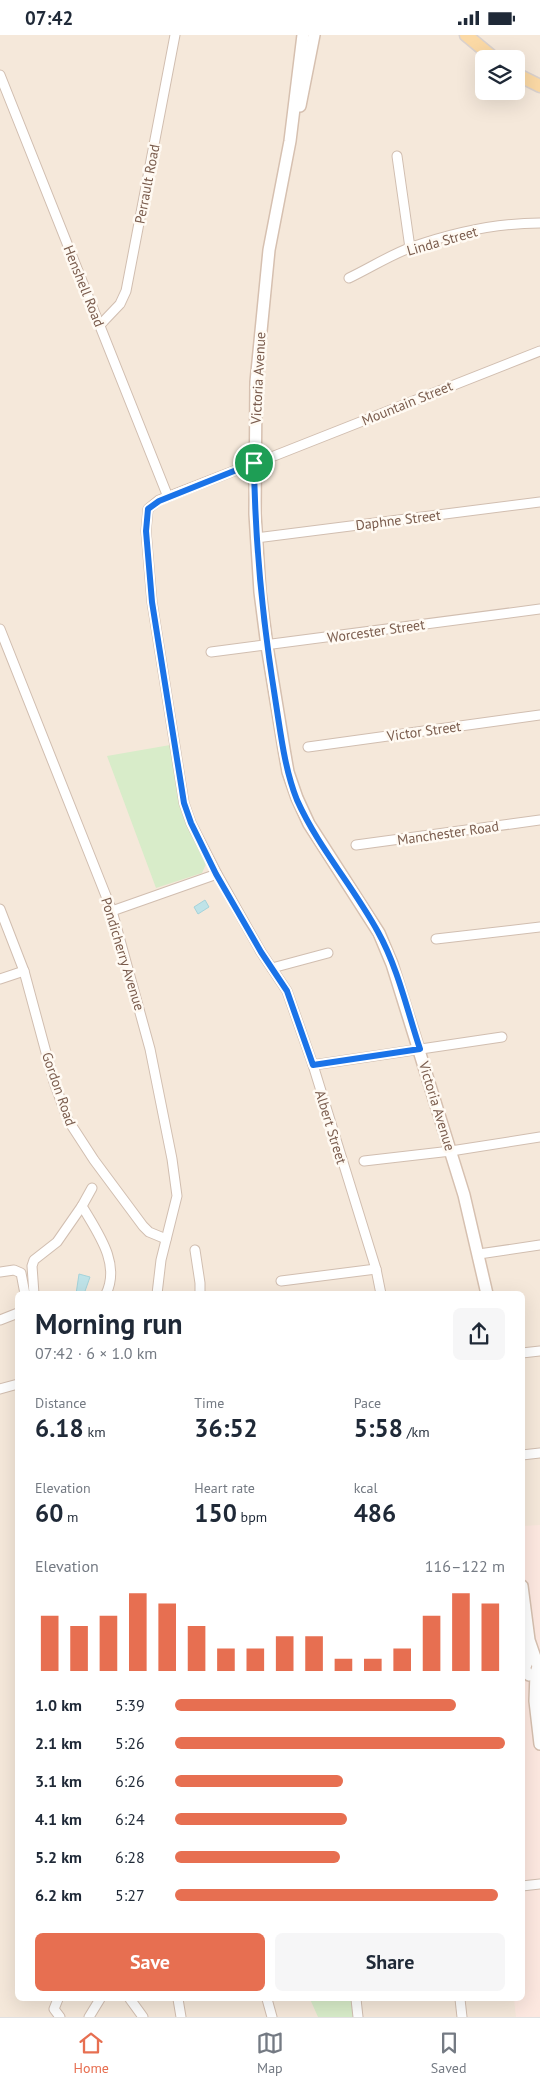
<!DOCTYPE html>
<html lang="en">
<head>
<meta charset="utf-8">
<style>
  :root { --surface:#fff; --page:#f6f6f7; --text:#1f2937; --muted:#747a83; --line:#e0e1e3; --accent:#e76f51 }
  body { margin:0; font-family:"PT Sans",sans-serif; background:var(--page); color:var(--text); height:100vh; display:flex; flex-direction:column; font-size:19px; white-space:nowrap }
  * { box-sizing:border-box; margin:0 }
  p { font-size:16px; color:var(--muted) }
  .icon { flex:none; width:28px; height:28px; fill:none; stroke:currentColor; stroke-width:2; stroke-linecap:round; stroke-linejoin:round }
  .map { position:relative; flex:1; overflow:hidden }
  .panel { position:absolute; left:15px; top:1256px; width:510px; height:710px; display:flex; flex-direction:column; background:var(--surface); border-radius:8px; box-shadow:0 5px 20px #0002 }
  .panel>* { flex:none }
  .controls { position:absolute; left:475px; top:15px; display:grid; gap:10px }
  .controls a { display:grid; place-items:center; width:50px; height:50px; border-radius:8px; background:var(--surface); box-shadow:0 5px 20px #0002; font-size:25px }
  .pin { position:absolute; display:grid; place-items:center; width:42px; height:42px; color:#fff; margin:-21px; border:2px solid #fff; border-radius:50%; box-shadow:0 1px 5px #0007 }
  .round { display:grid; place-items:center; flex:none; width:52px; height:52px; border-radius:8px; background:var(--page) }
  .headline { display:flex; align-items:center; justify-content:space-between; height:85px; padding:0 20px }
  h1 { font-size:28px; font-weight:700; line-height:38px }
  .figures { display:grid; grid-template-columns:repeat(3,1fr); gap:8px; height:85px; padding:5px 20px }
  .figures div { display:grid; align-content:center }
  .figures b { font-size:25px; font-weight:700 }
  .figures small { font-size:14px; font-weight:400 }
  .figures p { font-size:14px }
  .chart { height:140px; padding:10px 20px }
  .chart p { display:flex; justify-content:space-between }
  .chart svg { width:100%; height:90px; margin-top:5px; stroke:var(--accent); stroke-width:6 }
  .action { display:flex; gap:10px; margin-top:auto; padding:10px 20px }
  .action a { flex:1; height:58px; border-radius:8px; background:var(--accent); color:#fff; font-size:20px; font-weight:700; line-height:58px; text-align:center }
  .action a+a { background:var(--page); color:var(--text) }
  ul { padding:0 20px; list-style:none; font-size:16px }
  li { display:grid; grid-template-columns:80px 60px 1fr; align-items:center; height:38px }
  li i { height:12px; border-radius:6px; background:var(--accent) }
  .status { display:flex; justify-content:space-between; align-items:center; height:35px; padding:0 25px; background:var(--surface); direction:ltr }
  .status svg { height:14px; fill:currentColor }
  .menu { display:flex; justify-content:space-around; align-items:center; height:70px; border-top:1px solid var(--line); background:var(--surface); font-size:14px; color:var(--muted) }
  .menu a { display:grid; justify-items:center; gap:2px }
  .menu .active { color:var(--accent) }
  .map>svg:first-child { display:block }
  .residential { fill:#f5e8da; fill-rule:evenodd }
  .commercial { fill:#fde8e0 }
  .green { fill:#d8ecc9 }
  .water { fill:#bfe3e8; stroke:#a5d3da }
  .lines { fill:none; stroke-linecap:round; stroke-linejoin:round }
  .street-casing { stroke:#d1beb0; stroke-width:11 }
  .secondary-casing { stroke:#d6c0b0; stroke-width:14 }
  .primary-casing { stroke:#dad1cd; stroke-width:15 }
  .street { stroke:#fff; stroke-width:9 }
  .secondary { stroke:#fff; stroke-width:11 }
  .primary { stroke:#fbd9a5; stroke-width:12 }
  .route-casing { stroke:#fff; stroke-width:10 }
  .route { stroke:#1a73e8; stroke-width:6 }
  .labels { text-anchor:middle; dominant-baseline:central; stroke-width:5; stroke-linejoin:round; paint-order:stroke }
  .street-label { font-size:14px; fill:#7a5c4d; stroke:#fffaf3 }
</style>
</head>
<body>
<div class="status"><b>07:42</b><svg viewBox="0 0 49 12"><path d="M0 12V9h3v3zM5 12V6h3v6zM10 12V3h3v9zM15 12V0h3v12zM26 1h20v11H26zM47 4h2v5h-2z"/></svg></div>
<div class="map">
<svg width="540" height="1982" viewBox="0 0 540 1982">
  <rect width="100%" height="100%" fill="#fdf6ec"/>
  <path class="residential" d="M 0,0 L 540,0 L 540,1982 L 0,1982 ZM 484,24 L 516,24 L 516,56 L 484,56 ZM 18,1259 L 522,1259 L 522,1964 L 18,1964 Z"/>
  <path class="commercial" d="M 540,1490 L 540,1982 L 516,1982 L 514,1964 L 522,1964 L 523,1491 Z"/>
  <g class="green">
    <path d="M 170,710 L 182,779 L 206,829 L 202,838 L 156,853 L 107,721 Z"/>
    <path d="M 310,1964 L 351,1964 L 353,1982 L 318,1982 Z"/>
  </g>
  <g class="water">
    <path d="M 205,865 L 209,872 L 198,879 L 194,872 Z"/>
    <path d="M 79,1239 L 90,1242 L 84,1259 L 76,1259 Z"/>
  </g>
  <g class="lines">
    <defs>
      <g id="street">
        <path d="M 0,40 L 168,462"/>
        <path d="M 397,121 L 410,213"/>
        <path d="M 349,243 C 370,233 390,220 412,212 C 452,198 497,188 540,188"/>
        <path d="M 100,290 L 120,269 L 126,256 L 175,0"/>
        <path d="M 274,421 L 540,316"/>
        <path d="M 254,428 L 159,465 L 148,474 L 146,496 L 152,567 L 184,768 L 191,788 L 217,839 L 261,917 L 287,956 L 313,1030 L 376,1234 L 381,1259"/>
        <path d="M 256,503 L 540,467"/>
        <path d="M 0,594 L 112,876 L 150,1014 L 172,1124 L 177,1161 L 161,1225 L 157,1259"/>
        <path d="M 211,617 L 540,574"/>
        <path d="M 308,712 L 540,680"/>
        <path d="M 356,810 L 540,785"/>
        <path d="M 0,874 L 24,936 L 54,1047 L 68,1085 L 94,1125 L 143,1191 L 149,1197 L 166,1204"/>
        <path d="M 112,876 L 217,839"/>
        <path d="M 436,904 L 540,892"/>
        <path d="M 272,933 L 328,918"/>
        <path d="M 0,944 L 24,936"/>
        <path d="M 313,1030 L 502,1002"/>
        <path d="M 364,1126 L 451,1116 L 540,1102"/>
        <path d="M 92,1153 L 82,1171 C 97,1197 121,1228 106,1259"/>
        <path d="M 195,1215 L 200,1248 L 200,1259"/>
        <path d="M 479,1219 L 540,1210"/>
        <path d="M 0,1237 L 14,1235 L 21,1238 L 25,1259"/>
        <path d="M 281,1246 L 376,1234"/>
        <path d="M 34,1259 L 32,1231 L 34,1225 L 57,1207 L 82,1171"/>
        <path d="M 0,1285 L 18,1278"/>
        <path d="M 522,1318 L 540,1316"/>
        <path d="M 0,1354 L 18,1349"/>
        <path d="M 522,1420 L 540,1418"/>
        <path d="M 522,1851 L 540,1849"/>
        <path d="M 58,1964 L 54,1974 L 60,1982"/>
        <path d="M 130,1964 L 143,1982"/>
        <path d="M 178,1964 L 181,1982"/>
        <path d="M 267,1964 L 272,1982"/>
        <path d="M 356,1964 L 358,1982"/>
        <path d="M 460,1964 L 462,1982"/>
        <path d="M 89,1982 L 100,1964"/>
      </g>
      <g id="secondary">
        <path d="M 303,0 L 290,106 L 269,215 L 256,347 L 255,479 L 260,557 L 267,611 L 284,714 L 288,737 L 297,763 L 309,789 L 379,898 L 392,929 L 464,1160 L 487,1259"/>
        <path d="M 300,71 L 314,0"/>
        <path d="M 522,1551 L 529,1605 L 538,1631 L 536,1638 L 535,1666 L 540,1709"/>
        <path d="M 528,1612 L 527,1627 L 524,1634 L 529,1640"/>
      </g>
      <g id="primary">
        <path d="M 466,0 L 495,24"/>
        <path d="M 516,39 L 540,51"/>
      </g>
    </defs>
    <use href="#street" class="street-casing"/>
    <use href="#secondary" class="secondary-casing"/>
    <use href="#primary" class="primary-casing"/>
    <use href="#street" class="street"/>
    <use href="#secondary" class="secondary"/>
    <use href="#primary" class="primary"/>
  </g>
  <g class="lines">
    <defs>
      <path id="route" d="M 254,428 C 255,509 263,589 276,669 C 281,701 285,735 297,765 C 318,812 353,851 378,897 C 398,933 407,975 420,1014 L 313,1030 L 287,956 L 261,917 L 216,839 L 191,788 L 184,768 L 152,567 L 146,496 L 148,474 L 159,466 Z"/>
    </defs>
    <use href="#route" class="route-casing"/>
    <use href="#route" class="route"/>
  </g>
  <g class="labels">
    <g class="street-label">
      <text transform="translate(147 149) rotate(-79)">Perrault Road</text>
      <text transform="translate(442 206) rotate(-16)">Linda Street</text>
      <text transform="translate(84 251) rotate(68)">Henshell Road</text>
      <text transform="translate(258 343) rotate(-87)">Victoria Avenue</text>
      <text transform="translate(407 368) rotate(-22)">Mountain Street</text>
      <text transform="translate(398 485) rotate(-7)">Daphne Street</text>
      <text transform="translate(376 596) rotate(-8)">Worcester Street</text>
      <text transform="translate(424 696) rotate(-8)">Victor Street</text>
      <text transform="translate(448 798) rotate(-8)">Manchester Road</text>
      <text transform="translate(123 919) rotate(73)">Pondicherry Avenue</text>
      <text transform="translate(59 1054) rotate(71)">Gordon Road</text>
      <text transform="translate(437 1071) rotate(73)">Victoria Avenue</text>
      <text transform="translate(331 1092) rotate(73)">Albert Street</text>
    </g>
  </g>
</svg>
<div class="controls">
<a><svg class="icon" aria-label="layers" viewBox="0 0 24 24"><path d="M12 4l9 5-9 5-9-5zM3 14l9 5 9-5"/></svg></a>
</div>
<div class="pin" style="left:254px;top:428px;background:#1e9e55"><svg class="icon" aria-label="arrive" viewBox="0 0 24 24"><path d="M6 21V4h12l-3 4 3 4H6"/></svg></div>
<section class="panel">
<div class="headline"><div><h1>Morning run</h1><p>07:42 · 6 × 1.0 km</p></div><a class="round"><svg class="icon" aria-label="share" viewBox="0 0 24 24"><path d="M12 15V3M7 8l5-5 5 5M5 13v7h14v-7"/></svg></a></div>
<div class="figures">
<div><p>Distance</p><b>6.18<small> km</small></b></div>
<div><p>Time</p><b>36:52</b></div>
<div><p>Pace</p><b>5:58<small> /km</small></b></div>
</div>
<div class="figures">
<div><p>Elevation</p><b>60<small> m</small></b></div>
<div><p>Heart rate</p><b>150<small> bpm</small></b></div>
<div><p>kcal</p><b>486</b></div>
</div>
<div class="chart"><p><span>Elevation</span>116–122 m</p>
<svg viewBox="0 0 160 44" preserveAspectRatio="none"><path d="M5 44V17M15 44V22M25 44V17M35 44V6M45 44V11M55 44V22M65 44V33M75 44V33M85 44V27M95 44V27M105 44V38M115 44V38M125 44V33M135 44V17M145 44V6M155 44V11"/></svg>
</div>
<ul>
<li><b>1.0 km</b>5:39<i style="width:85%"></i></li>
<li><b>2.1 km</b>5:26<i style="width:100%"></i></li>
<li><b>3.1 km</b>6:26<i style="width:51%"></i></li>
<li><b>4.1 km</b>6:24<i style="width:52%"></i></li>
<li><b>5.2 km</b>6:28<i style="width:50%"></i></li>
<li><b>6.2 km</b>5:27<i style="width:98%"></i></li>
</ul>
<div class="action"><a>Save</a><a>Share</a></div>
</section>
</div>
<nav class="menu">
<a class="active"><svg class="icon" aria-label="home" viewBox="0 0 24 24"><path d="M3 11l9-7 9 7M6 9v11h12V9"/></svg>Home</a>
<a><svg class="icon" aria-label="map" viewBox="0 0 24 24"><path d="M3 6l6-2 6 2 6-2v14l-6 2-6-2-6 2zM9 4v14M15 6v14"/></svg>Map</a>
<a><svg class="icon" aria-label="saved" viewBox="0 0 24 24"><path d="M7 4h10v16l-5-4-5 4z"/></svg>Saved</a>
</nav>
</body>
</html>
